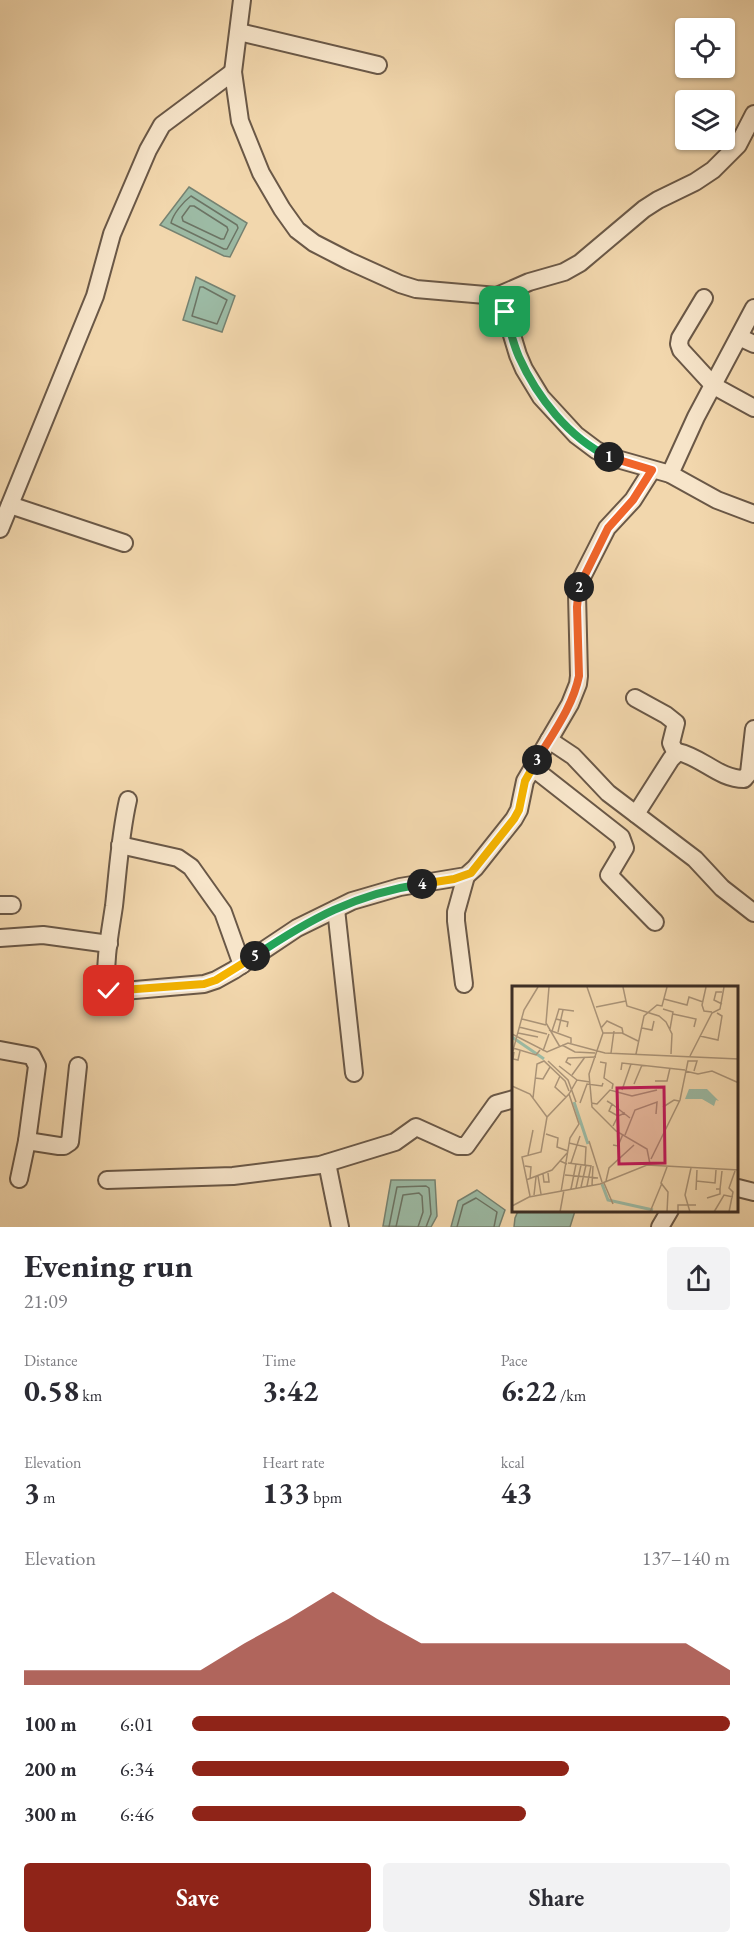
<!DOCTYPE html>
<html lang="en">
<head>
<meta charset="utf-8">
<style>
  :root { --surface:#fff; --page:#f2f2f3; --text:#2b2b33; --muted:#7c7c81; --accent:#8f2418 }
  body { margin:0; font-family:"EB Garamond",serif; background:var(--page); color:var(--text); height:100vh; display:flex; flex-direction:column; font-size:22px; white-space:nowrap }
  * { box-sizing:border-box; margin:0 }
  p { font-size:20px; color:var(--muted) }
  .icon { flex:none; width:33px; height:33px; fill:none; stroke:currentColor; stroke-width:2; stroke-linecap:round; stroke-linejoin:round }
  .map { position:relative; height:1227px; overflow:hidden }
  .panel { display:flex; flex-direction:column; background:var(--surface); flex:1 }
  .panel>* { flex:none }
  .controls { position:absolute; left:675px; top:18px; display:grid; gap:12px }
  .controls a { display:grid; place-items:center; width:60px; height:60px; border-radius:6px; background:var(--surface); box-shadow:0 2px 4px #0004; font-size:30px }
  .pin { position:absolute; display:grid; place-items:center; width:51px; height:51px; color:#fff; margin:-26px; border-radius:12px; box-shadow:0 3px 9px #0006 }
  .km { position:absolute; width:30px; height:30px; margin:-15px; border-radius:50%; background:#222; color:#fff; font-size:16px; line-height:30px; text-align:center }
  .round { display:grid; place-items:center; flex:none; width:63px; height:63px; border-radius:6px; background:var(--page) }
  .summary { display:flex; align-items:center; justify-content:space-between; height:102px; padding:0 24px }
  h1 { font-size:33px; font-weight:700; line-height:45px }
  .figures { display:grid; grid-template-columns:repeat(3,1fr); gap:9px; height:102px; padding:6px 24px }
  .figures div { display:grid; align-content:center }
  .figures b { font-size:30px; font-weight:700 }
  .figures small { font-size:16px; font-weight:400 }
  .figures p { font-size:16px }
  .chart { height:168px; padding:12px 24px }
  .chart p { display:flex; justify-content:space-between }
  .chart svg { width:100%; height:108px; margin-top:6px; fill:var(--accent); opacity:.7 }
  .button { display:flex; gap:12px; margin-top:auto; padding:12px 24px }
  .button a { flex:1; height:69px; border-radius:6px; background:var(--accent); color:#fff; font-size:24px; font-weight:700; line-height:69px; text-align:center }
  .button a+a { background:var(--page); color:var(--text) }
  ul { padding:0 24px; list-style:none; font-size:20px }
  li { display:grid; grid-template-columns:96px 72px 1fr; align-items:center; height:45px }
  li i { height:15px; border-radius:8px; background:var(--accent) }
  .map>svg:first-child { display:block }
  .water { fill:#9cbaa4; stroke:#768271; stroke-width:1.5 }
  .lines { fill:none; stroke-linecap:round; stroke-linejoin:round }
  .shore { stroke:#6c7464; stroke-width:1.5 }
  .minor-casing { stroke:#6a5847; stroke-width:20 }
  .minor { stroke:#f7e5ca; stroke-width:16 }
  .split-1-casing { stroke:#fff; stroke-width:12 }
  .split-2-casing { stroke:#fff; stroke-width:12 }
  .split-3-casing { stroke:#fff; stroke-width:12 }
  .split-4-casing { stroke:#fff; stroke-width:12 }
  .split-5-casing { stroke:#fff; stroke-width:12 }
  .split-6-casing { stroke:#fff; stroke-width:12 }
  .split-1 { stroke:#22a559; stroke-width:8 }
  .split-2 { stroke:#f0652b; stroke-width:8 }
  .split-3 { stroke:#f0652b; stroke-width:8 }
  .split-4 { stroke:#f5b400; stroke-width:8 }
  .split-5 { stroke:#22a559; stroke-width:8 }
  .split-6 { stroke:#f5b400; stroke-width:8 }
  .inset-river { fill:none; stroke:#9cbaa4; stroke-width:3 }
  .inset-road { fill:none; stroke:#aa9377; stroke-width:1.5 }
  .view { fill:#c2185b; fill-opacity:0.15; stroke:#c2185b; stroke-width:3 }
  .inset-edge { fill:none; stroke:#3d2e25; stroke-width:3 }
</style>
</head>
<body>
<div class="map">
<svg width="754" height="1227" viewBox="0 0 754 1227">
  <rect width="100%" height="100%" fill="#f2d7ad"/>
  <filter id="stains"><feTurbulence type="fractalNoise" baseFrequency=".00333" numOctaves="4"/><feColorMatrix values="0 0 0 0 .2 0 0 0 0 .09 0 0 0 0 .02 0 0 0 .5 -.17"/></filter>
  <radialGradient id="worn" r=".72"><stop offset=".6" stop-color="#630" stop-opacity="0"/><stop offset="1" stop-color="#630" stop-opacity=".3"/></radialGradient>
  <g class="water">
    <path d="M 189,187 L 247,223 L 230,257 L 224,256 L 160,225 Z"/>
    <path d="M 196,277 L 235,296 L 222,332 L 183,320 Z"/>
    <path d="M 391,1180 L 435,1180 L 437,1216 L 431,1227 L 383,1226 Z"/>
    <path d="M 477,1190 L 505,1210 L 499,1227 L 451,1227 L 458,1201 Z"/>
    <path d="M 518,1211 L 518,1210 L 575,1211 L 570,1227 L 514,1227 L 515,1218 Z"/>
  </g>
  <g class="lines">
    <g class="shore">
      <path d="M 191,196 L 237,225 L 238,228 L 227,249 L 224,249 L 171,223 C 173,214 183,202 191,196 Z"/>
      <path d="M 190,206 L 194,206 L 227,227 L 228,230 L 224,239 L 221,239 L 183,221 L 182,217 Z"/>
      <path d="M 200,287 L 203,287 L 227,300 L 217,324 L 192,316 Z"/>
      <path d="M 389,1227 L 397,1187 L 426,1186 L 429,1188 L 431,1214 L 426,1227"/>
      <path d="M 396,1227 L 403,1195 L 419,1193 L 422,1196 L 423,1212 L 418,1227"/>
      <path d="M 457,1227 L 463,1205 L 476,1198 L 497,1212 L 494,1227"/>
    </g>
    <defs>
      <g id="minor">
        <path d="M 242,0 L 233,72 L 240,121 L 261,173 L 282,209 L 297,230 L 314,243 L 349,261 L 400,284 L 416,289 L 497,296 L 502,302 L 518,355 L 524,369 L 541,397 L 576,435 L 596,450 L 610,457 L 670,474 L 717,500 L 754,514"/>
        <path d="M 239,32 L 378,65"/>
        <path d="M 497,296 L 529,282 L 564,272 L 580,263 L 644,209 L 658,200 L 695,182 L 713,170 L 738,145 L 754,114"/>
        <path d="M 704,298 L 680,338 L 679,344 L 681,350 L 714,386 L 754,408"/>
        <path d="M 739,337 L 754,344"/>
        <path d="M 670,474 L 696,417 L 754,308"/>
        <path d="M 10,505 L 124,543"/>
        <path d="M 0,529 L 95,296 L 112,234 L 148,150 L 162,125 L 233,72"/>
        <path d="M 635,698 L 666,715 L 676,723 L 671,743 L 676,754"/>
        <path d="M 549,740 L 573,756 L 608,793 L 695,859 L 722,888 L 754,913"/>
        <path d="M 533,768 L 621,837 L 625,848 L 609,875 L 655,922"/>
        <path d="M 128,800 C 120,835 118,870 114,906 C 110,933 104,962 107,989 L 112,992 L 204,984 L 216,980 L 234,970 L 297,928 L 352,901 L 400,887 L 466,876 L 475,868 L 514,819 L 519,810 L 525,781 L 570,704 L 578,684 L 579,676 L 577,594 L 579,583 L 607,528 L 633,500 L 652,470"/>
        <path d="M 636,814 L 671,759 L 678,752 C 702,757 719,779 744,779 L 749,773 L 754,729"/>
        <path d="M 120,845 L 178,858 L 191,867 L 223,912 L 242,965"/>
        <path d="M 0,905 L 12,905"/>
        <path d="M 336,909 L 354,1073"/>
        <path d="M 0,938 L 43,935 L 109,944"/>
        <path d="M 464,984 L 456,921 L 456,912 L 466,876"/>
        <path d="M 0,1050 L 32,1056 L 37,1066 L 27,1141 L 19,1179"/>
        <path d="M 27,1141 L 59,1146 L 64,1146 L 70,1142 L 78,1066"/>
        <path d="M 327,1163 L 340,1227"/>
        <path d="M 107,1180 L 233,1176 L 320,1165 L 395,1142 L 416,1127 L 458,1146 L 466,1146 L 496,1104 L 514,1099"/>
        <path d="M 738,1188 L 754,1192"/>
        <path d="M 660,1227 L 670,1210"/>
      </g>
    </defs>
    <use href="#minor" class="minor-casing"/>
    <use href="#minor" class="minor"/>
  </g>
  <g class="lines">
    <defs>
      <path id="split-1" d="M 505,312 C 509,327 513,343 519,357 C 537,397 569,438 609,457"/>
      <path id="split-2" d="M 579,587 L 608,528 L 633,500 L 652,470 L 609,457"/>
      <path id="split-3" d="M 537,760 C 553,733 573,706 579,676 L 577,607 L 579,587"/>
      <path id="split-4" d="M 422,884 L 454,879 L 471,873 L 514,819 L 519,810 L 525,781 L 537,760"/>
      <path id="split-5" d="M 255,956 C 310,919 355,894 422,884"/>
      <path id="split-6" d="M 109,991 L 204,984 L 216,980 L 255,956"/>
    </defs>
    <use href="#split-1" class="split-1-casing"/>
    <use href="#split-2" class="split-2-casing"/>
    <use href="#split-3" class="split-3-casing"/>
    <use href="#split-4" class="split-4-casing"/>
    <use href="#split-5" class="split-5-casing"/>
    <use href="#split-6" class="split-6-casing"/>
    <use href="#split-1" class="split-1"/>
    <use href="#split-2" class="split-2"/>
    <use href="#split-3" class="split-3"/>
    <use href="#split-4" class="split-4"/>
    <use href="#split-5" class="split-5"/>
    <use href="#split-6" class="split-6"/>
  </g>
  <g transform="translate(512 986)">
    <rect width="226" height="226" fill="#f2d7ad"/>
    <path d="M 177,103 L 195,103 L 207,115 L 204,114 L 202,120 L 190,113 L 173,113 Z" fill="#9cbaa4"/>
    <path class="inset-river" d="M 0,51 L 32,73M 62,116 L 76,158M 90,198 L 96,214 L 141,224"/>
    <path class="inset-road" d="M 37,1 L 34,37 L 48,61M 75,1 L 91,47 L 77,88 L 80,121 L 104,145 L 135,163 L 138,178M 111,1 L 115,20 L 147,30 L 154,36 L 160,48 L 159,68M 194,1 L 190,19 L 192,25 L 200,26M 152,13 L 175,19 L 177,11 L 191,16M 210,18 L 202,14 L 204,6 L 210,6M 84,21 L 114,15M 151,23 L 161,26 L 158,43M 161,28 L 184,33 L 182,41M 10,33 L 34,39M 44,33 L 47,23 L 62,25M 7,41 L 35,48M 89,42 L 95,35 L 110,42 L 111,47M 130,42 L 140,44 L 142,35M 37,44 L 59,52 L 59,57M 40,45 L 44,33 L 56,36 L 55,41M 46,46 L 51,24M 6,47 L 26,51M 91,47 L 110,47 L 126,55M 0,48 L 35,66 L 56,57 L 93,67 L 227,73M 188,50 L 206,54 L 210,30 L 205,27M 50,59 L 63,66 L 83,67M 1,62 L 24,69 L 28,64M 31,65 L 37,48M 2,66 L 1,73 L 6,74 L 8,65M 99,67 L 102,45M 0,68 L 12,24 L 26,1M 124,68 L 132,30 L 145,19 L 150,20 L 155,1M 178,70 L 200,27 L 208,23 L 212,1M 36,75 L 56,94 L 64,116M 88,76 L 94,77 L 92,92 L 101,98 L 100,103M 59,79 L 54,76 L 56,72 L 84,71M 47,80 L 65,94M 109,84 L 110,77 L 173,84M 173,85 L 186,88 L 200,85 L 227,97M 60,89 L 73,71M 48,90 L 43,101 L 54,111M 23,92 L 31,93 L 38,81M 143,95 L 155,95 L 158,82M 122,98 L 130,79M 0,100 L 18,108 L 35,131 L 57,108M 110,104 L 119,78M 21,112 L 25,78 L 32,75 L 53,95 L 57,105M 95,115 L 100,118 L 97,125 L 106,130M 68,117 L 75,98 L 90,100 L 91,97M 79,117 L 85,118 L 98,104 L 120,110 L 145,104M 100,118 L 118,132M 151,121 L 162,114 L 167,115M 101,140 L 106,130 L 113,127M 34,148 L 46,152 L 45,161 L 56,165M 113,149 L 123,124 L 145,116 L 144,128M 77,155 L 90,196M 57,157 L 74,161 L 73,179M 101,159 L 106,160 L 111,148M 16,169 L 21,144M 139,173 L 168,114 L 176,75 L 185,75 L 182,85M 56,177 L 79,180 L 75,200M 59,177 L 68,150M 55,178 L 48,175 L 56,166M 13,180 L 19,181 L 18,193M 31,188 L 32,196 L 37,196 L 36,187M 53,189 L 86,192M 26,190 L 29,208M 14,194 L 40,184 L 48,175M 94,195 L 97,182 L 122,159M 184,195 L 203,197 L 204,184M 92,197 L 101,218M 80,199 L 81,180M 69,201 L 74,179M 64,202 L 69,179M 59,203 L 64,178M 204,203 L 208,203 L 210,185M 184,204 L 185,184M 49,206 L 58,152 L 67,138 L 57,108 L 65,94 L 78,96M 22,209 L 24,191M 18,210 L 10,171 L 29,166 L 35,131M 195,212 L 208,208 L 208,203M 0,220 L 17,211 L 88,198 L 135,179 L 227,184M 166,225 L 166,219 L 184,219M 48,226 L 52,204M 138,226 L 150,197M 155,226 L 156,206 L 149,197 L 155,181M 178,226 L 173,209 L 179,182M 202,226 L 212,209 L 221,211M 217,226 L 221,206 L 217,202 L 223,185"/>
    <path class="view" d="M 152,101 L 153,177 L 107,178 L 105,102 Z"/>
    <rect width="226" height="226" class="inset-edge"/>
  </g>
  <rect width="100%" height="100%" filter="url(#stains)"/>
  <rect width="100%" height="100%" fill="url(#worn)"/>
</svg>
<div class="controls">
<a><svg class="icon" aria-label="locate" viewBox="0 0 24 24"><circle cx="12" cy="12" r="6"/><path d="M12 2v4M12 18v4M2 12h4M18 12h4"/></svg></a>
<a><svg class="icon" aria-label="layers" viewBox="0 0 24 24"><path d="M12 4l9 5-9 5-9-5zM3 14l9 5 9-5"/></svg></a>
</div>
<div class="pin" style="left:505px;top:312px;background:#1e9e55"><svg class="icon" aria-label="arrive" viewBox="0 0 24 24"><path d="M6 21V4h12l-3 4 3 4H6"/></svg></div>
<div class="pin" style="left:109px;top:991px;background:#d93025"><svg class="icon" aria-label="check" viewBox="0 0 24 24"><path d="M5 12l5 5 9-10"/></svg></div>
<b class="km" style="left:609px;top:457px">1</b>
<b class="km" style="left:579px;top:587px">2</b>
<b class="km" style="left:537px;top:760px">3</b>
<b class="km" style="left:422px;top:884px">4</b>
<b class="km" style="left:255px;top:956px">5</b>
</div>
<section class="panel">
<div class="summary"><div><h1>Evening run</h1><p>21:09</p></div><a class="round"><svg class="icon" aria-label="share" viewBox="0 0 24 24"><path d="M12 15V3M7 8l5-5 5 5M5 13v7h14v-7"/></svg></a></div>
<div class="figures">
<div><p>Distance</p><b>0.58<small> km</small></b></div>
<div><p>Time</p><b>3:42</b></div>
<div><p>Pace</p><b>6:22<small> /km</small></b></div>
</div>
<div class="figures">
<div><p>Elevation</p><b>3<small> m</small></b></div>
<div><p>Heart rate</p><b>133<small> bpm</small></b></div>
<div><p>kcal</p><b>43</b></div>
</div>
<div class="chart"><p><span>Elevation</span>137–140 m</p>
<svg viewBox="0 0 160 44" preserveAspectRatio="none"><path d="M0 44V38L10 38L20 38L30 38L40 38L50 27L60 17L70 6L80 17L90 27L100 27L110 27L120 27L130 27L140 27L150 27L160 38V44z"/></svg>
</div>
<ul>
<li><b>100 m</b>6:01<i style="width:100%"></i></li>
<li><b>200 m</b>6:34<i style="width:70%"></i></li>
<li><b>300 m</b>6:46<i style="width:62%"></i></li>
</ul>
<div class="button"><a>Save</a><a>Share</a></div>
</section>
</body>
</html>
